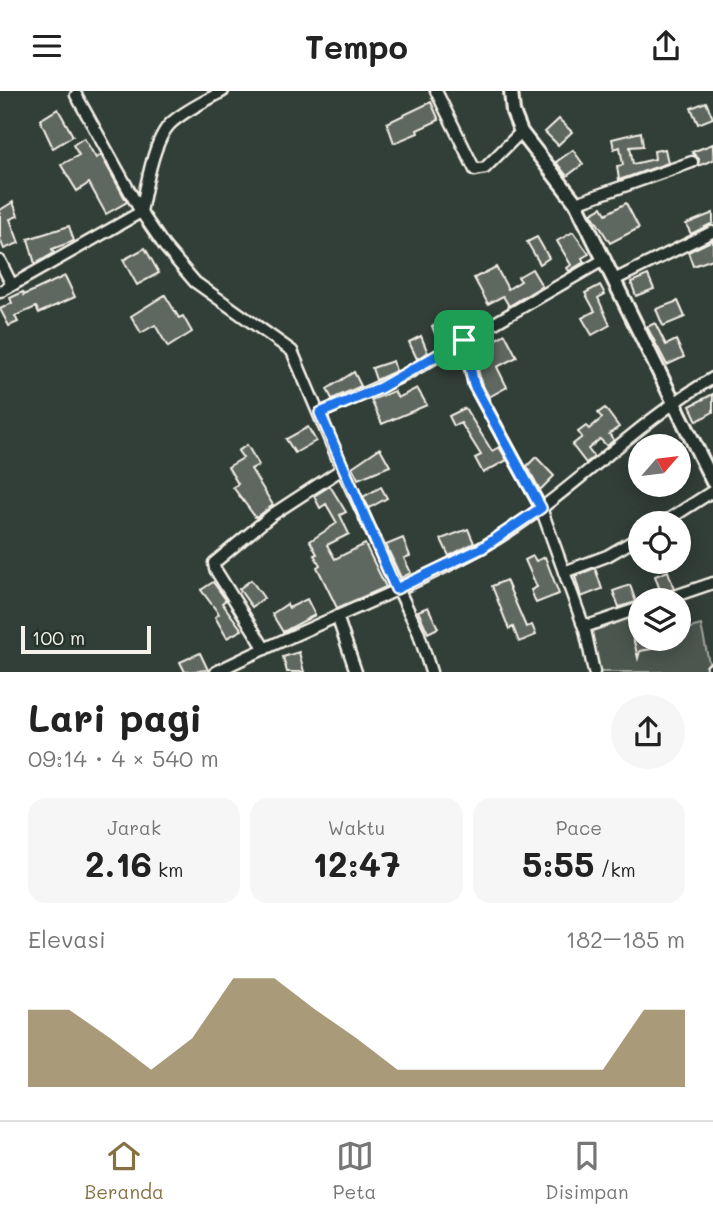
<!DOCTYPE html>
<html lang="id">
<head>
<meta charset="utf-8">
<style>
  :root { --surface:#fff; --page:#f6f6f6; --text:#222; --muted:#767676; --line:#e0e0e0; --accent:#857141 }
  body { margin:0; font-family:Mali,sans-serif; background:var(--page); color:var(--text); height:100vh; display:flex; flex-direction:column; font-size:26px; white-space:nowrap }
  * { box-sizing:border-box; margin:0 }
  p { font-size:23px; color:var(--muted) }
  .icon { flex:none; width:38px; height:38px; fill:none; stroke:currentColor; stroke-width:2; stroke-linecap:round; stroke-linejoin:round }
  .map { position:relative; height:581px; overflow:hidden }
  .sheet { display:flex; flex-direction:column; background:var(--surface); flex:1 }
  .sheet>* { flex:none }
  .needle { width:46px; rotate:62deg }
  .fabs { position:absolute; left:628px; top:343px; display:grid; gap:14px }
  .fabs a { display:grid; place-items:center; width:63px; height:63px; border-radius:50%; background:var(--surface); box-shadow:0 4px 18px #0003; font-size:35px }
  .scale { position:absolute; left:21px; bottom:18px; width:130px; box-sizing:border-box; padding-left:7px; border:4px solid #f4f1e8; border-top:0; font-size:19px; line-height:24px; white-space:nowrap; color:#f4f1e8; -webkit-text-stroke:5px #26332d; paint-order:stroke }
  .pin { position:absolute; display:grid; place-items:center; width:60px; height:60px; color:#fff; margin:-30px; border-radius:14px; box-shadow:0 4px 10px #0006 }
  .round { display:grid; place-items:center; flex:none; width:74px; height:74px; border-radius:37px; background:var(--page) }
  .overview { display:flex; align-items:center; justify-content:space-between; height:119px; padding:0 28px }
  h1 { font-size:38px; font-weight:700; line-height:52px }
  .metrics { display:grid; grid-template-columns:repeat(3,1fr); gap:10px; height:119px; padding:7px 28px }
  .metrics div { display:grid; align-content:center; border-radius:18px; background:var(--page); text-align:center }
  .metrics b { font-size:35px; font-weight:700 }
  .metrics small { font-size:19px; font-weight:400 }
  .metrics p { font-size:19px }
  .chart { height:196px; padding:14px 28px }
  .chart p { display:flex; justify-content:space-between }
  .chart svg { width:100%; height:126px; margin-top:7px; fill:var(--accent); opacity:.7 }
  header { display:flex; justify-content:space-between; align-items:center; height:91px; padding:0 28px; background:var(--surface); font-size:32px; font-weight:700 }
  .tabs { display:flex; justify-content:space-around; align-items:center; height:98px; border-top:2px solid var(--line); background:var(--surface); font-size:19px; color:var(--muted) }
  .tabs a { display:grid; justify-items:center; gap:4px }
  .tabs .current { color:var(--accent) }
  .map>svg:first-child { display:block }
  .garden { fill:#4c564f; stroke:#a0a49c; stroke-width:2 }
  .building { fill:#5f6861; stroke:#f4f1e8; stroke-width:2 }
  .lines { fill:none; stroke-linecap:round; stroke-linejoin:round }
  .minor-casing { stroke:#f4f1e8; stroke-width:15 }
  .major-casing { stroke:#f4f1e8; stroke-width:18 }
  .minor { stroke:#26332d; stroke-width:10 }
  .major { stroke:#26332d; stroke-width:12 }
  .route-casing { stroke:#fff; stroke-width:14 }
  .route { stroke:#1a73e8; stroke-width:9 }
</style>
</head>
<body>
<header><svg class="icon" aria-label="menu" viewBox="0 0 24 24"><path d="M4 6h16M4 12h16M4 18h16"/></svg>Tempo<svg class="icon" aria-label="share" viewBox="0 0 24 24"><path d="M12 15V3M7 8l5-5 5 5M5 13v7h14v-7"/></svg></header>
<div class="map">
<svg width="713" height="581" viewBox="0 0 713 581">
  <rect width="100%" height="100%" fill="#323e38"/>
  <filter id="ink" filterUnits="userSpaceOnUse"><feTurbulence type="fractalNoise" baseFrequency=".0143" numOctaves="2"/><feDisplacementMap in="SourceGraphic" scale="14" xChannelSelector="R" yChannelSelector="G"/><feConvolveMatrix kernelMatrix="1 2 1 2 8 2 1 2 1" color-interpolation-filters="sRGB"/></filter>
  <g filter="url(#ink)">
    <path class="garden" d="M 679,512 L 687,538 L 701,534 L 711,581 L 597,581 L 588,538 L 640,523 L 640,548 L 679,548 Z"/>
    <g class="building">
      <path d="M 431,11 L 439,29 L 417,39 L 418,42 L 394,52 L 387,32 Z"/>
      <path d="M 706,11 L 713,27 L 698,33 L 691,17 Z"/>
      <path d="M 58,18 L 73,45 L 53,57 L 40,29 Z"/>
      <path d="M 559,28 L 572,41 L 558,54 L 545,41 Z"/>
      <path d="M 641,41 L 643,55 L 630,56 L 633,73 L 655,68 L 654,60 L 665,58 L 668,72 L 619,89 L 617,75 L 623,74 L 620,56 L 614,58 L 612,48 Z"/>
      <path d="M 84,47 L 96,67 L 101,64 L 127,111 L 106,123 L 89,92 L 77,100 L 61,74 L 79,64 L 73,54 Z"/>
      <path d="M 713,53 L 713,69 L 698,75 L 699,68 L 692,61 Z"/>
      <path d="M 573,59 L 583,73 L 567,85 L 556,71 Z"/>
      <path d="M 13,111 L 18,125 L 10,128 L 19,152 L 4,158 L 0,148 L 0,119 Z"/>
      <path d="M 626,112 L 639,137 L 610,152 L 591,122 L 602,116 L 606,123 Z"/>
      <path d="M 713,122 L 713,132 L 691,143 L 686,133 Z"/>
      <path d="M 69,135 L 74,150 L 52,158 L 54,162 L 35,173 L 28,148 Z"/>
      <path d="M 573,141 L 589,163 L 582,167 L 584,171 L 569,180 L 567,177 L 571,174 L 557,150 Z"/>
      <path d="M 537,146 L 549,167 L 540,173 L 527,151 Z"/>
      <path d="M 713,149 L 713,168 L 693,175 L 688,161 Z"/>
      <path d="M 145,157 L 159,182 L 137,194 L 123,169 Z"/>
      <path d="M 496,176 L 508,198 L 521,190 L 518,186 L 532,178 L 542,195 L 509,215 L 503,205 L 488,213 L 474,187 Z"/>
      <path d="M 648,184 L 654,198 L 636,205 L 631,191 Z"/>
      <path d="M 65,185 L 75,206 L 39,222 L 36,216 L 15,225 L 18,231 L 9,235 L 0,218 L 12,212 L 10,207 L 23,201 L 24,204 Z"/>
      <path d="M 600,194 L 605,203 L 598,207 L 610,234 L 592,244 L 582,227 L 595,220 L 585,202 Z"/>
      <path d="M 165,204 L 179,227 L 183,225 L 192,241 L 168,256 L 155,234 L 141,242 L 131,225 Z"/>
      <path d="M 678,210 L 685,226 L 663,235 L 656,218 Z"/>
      <path d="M 446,228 L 455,247 L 440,255 L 432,235 Z"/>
      <path d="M 655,232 L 666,254 L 676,249 L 684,266 L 667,274 L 647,236 Z"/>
      <path d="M 505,243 L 517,266 L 497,276 L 507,296 L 489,306 L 481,291 L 478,278 L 481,277 L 473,256 L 483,250 L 485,254 Z"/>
      <path d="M 421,245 L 428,262 L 417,268 L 409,251 Z"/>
      <path d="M 393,270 L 396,280 L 376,289 L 372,277 Z"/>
      <path d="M 354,281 L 361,295 L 332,308 L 327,298 Z"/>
      <path d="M 417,297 L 427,314 L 382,333 L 371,309 L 394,300 L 398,307 Z"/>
      <path d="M 713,303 L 713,321 L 697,330 L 690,315 Z"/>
      <path d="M 465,317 L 492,360 L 499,356 L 507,369 L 483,382 L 475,367 L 481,364 L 461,332 L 454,335 L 449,325 Z"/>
      <path d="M 605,317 L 619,336 L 609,343 L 614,349 L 607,355 L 600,348 L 588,358 L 594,366 L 586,372 L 572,354 L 582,346 L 578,341 L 586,335 L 589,338 L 602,327 L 598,322 Z"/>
      <path d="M 308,336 L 316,350 L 295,362 L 286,348 Z"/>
      <path d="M 247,354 L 259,374 L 251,378 L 273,414 L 256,427 L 233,396 L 238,393 L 228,376 L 243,367 L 238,360 Z"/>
      <path d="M 380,357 L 390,375 L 358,388 L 352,376 Z"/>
      <path d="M 536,366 L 554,385 L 540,399 L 527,375 Z"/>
      <path d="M 330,395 L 346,421 L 340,424 L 349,443 L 327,454 L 335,468 L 365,453 L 386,496 L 337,517 L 317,476 L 320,474 L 314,464 L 317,463 L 310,450 L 337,432 L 326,413 L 320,417 L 314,405 Z"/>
      <path d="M 381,396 L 387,407 L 369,417 L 363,406 Z"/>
      <path d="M 468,438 L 474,452 L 449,465 L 441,448 Z"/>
      <path d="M 403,447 L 410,465 L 404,467 L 411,482 L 401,487 L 386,454 Z"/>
      <path d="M 533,465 L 536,470 L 545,466 L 559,503 L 536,512 L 531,499 L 537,496 L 525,469 Z"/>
      <path d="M 595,477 L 602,498 L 581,506 L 575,485 Z"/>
      <path d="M 668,480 L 674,498 L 661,502 L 655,485 Z"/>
      <path d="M 251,489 L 264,507 L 252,516 L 239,498 Z"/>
      <path d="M 506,489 L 526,536 L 532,534 L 536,544 L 519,551 L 513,536 L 509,538 L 492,495 Z"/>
      <path d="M 213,491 L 226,509 L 222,512 L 242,539 L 227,547 L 215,526 L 219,523 L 201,499 Z"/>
      <path d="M 630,494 L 636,511 L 619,516 L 613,500 Z"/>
      <path d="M 307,508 L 315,524 L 283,541 L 272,523 L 287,513 L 289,517 Z"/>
      <path d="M 428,516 L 438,537 L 428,542 L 418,520 Z"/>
      <path d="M 640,531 L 640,548 L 649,548 L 652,558 L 640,560 L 638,567 L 630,534 Z"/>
      <path d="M 299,561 L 304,581 L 287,581 L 283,566 Z"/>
      <path d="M 200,562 L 208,579 L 185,581 L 180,571 Z"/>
    </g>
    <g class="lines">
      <defs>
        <g id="minor">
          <path d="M 436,0 L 475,79 L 485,77 L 521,41"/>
          <path d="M 76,4 L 141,121 L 165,156 L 195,191 L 292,260 L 342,378 L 418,540 L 431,581"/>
          <path d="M 576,112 L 692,71"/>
          <path d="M 0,170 L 12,194"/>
          <path d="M 614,189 L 712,141"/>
          <path d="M 0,201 L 141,121 C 146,97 153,49 171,32 C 185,19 206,10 223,0"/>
          <path d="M 464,249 L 474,294 L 541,417 L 585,539 L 594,581"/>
          <path d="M 320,322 L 405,284 L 605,168"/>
          <path d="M 663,432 L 713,400"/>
          <path d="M 564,481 L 607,465 L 640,446"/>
          <path d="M 663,509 L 713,492"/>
          <path d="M 337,525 L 356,581"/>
          <path d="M 582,532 L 590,534 L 640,517"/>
          <path d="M 265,558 L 215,478 L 214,472 L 273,423 L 342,378"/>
          <path d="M 712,578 L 713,578"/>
          <path d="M 216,581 C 303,537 396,504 481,457 C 565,410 630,335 713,287"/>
        </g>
        <path id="major" d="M 511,0 L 513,21 L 521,41 L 576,112 L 713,391"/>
      </defs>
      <use href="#minor" class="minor-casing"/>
      <use href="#major" class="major-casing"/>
      <use href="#minor" class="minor"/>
      <use href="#major" class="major"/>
    </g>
  </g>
  <g class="lines" filter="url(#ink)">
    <defs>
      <path id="route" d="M 464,249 L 474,294 L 541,417 L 482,457 L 396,498 L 320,322 L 380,297 Z"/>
    </defs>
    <use href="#route" class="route-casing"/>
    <use href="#route" class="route"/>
  </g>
</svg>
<div class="fabs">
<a><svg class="needle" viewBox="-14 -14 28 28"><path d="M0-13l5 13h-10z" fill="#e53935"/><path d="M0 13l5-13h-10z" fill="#767676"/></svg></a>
<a><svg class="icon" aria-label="locate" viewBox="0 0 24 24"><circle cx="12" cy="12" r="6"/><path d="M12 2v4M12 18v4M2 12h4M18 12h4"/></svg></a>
<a><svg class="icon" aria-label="layers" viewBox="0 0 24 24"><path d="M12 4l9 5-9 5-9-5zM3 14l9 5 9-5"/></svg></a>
</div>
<div class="scale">100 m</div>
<div class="pin" style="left:464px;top:249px;background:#1e9e55"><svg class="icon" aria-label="arrive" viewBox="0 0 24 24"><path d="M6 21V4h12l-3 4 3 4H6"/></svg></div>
</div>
<section class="sheet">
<div class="overview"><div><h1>Lari pagi</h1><p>09:14 · 4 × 540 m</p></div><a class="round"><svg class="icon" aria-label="share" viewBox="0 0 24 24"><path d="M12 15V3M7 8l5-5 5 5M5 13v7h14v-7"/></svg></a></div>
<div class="metrics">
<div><p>Jarak</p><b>2.16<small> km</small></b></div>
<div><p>Waktu</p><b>12:47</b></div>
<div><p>Pace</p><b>5:55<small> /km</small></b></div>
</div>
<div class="chart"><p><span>Elevasi</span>182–185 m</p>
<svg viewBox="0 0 160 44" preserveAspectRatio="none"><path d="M0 44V17L10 17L20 27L30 38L40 27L50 6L60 6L70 17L80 27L90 38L100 38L110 38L120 38L130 38L140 38L150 17L160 17V44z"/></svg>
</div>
</section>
<nav class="tabs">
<a class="current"><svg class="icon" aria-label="home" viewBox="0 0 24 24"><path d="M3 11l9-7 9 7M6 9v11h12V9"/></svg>Beranda</a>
<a><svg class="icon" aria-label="map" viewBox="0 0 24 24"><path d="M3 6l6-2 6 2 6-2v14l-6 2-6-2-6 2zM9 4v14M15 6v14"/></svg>Peta</a>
<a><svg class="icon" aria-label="saved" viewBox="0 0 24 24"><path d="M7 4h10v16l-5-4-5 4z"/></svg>Disimpan</a>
</nav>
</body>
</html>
